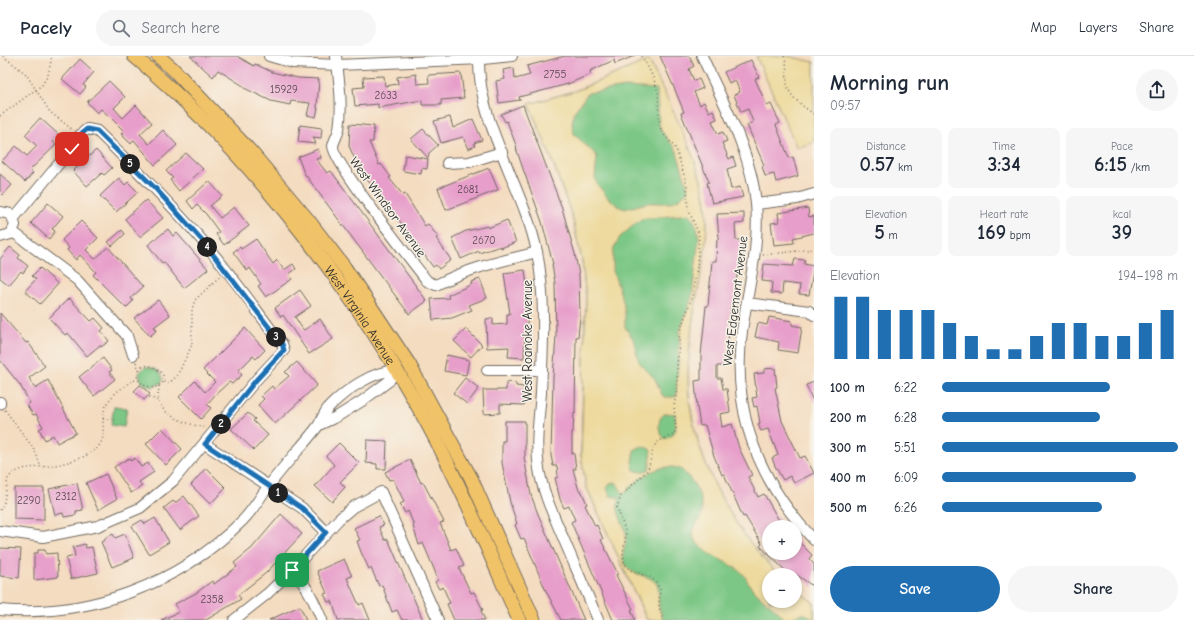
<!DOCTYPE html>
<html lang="en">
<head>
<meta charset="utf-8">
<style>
  :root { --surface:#fff; --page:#f6f6f7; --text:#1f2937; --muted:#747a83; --line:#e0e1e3; --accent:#1f6fb2 }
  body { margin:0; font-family:"Comic Neue",sans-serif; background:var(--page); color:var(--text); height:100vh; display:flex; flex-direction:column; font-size:15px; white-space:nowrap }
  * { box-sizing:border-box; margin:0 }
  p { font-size:13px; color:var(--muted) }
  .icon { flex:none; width:22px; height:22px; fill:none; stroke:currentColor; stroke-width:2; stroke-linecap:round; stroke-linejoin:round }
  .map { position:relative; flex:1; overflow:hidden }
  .sheet { display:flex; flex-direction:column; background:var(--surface); width:380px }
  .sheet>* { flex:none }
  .buttons { position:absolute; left:762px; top:464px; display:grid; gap:8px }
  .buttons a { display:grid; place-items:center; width:40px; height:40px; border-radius:50%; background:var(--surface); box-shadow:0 2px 6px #0003; font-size:20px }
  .pin { position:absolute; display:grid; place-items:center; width:34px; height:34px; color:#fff; margin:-17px; border-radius:8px; box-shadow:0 2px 6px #0006 }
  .km { position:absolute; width:20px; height:20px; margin:-10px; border-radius:50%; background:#222; color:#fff; font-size:11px; line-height:20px; text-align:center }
  .round { display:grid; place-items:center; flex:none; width:42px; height:42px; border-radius:21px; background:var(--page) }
  .overview { display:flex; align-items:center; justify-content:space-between; height:68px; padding:0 16px }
  h1 { font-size:22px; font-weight:800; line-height:30px }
  .stats { display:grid; grid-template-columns:repeat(3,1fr); gap:6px; height:68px; padding:4px 16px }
  .stats div { display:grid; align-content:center; border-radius:8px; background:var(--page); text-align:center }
  .stats b { font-size:20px; font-weight:800 }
  .stats small { font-size:11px; font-weight:400 }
  .stats p { font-size:11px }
  .chart { height:112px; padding:8px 16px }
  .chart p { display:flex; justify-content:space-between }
  .chart svg { width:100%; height:72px; margin-top:4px; stroke:var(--accent); stroke-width:6 }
  .cta { display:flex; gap:8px; margin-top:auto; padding:8px 16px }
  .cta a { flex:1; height:46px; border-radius:24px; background:var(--accent); color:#fff; font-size:16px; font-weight:800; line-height:46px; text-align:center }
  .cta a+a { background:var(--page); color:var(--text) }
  ul { padding:0 16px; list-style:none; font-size:13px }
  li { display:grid; grid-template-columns:64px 48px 1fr; align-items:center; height:30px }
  li i { height:10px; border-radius:5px; background:var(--accent) }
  header { display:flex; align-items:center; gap:24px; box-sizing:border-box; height:56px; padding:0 20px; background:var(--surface); border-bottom:1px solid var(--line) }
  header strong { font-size:19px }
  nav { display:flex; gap:22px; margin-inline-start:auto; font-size:14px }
  .search { width:280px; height:36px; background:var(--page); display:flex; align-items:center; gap:10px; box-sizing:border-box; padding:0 14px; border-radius:22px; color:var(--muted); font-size:15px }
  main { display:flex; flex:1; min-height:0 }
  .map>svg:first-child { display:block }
  .green { fill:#7cc785; stroke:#547958 }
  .sand { fill:#eeda9e; stroke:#8c8264; fill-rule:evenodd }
  .building { fill:#e79eca }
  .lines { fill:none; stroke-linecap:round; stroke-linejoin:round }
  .minor-casing { stroke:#71695f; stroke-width:12 }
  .major-casing { stroke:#71695f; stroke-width:15 }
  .path { stroke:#71695f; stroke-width:1.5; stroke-dasharray:1 3; stroke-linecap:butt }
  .minor { stroke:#fff; stroke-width:10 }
  .major { stroke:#f1c369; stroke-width:13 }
  .route-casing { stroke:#fff; stroke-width:8 }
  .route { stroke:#1f6fb2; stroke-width:5 }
  .labels { text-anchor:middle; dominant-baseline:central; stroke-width:3; stroke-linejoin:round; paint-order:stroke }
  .number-label { font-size:11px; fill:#5a4853 }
  .street-label { font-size:13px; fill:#2b2b2b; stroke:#f7f3e8 }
</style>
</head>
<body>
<header>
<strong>Pacely</strong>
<div class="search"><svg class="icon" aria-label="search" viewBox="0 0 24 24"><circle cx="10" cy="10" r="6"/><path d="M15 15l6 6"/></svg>Search here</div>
<nav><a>Map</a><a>Layers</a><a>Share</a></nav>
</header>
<main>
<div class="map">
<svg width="814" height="564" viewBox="0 0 814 564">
  <rect width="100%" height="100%" fill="#f7f3e8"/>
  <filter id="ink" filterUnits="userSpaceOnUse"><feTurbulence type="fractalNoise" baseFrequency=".025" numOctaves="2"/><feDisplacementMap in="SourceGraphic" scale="8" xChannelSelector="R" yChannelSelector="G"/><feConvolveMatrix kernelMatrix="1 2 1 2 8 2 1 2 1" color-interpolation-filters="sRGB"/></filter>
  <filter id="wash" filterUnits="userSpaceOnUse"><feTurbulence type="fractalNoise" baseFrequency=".012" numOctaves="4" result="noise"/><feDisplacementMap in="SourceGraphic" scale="16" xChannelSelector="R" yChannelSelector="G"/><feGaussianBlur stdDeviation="0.9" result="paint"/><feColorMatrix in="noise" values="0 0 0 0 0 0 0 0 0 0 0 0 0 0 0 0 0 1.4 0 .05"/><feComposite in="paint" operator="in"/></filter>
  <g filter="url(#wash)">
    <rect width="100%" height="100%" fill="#f4dcc0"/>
    <g class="green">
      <path d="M 649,4 C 667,46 701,105 706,150 C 710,190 697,230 692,270 C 690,286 688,304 688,321 C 688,392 729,471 779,519 L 769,519 L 769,545 L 795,545 L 795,533 L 814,547 L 814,564 L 647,564 L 586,430 L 581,399 L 585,272 L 586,242 L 582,204 L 572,160 L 551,101 L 529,48 L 575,35 Z"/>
      <path d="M 145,311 C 154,311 162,315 163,324 L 161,327 L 152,331 L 142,327 L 139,317 Z"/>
      <path d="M 114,351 L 127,352 L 124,371 L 111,369 Z"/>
    </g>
    <g class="sand">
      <path d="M 756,0 L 788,0 L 814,6 L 814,86 L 797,92 Z"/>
      <path d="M 649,4 C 668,46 701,105 706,150 C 710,190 697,230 692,269 C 690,286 688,304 688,321 C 688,392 729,471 779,519 L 769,519 L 769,545 L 795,545 L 795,533 L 814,547 L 814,564 C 800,550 797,564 785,564 C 776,550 762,545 752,532 C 747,527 746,519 740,515 C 726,504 706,500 695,484 C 688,475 701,465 702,456 C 703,438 693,425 681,413 C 658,405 638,423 623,438 L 616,426 L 610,427 L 607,432 L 610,440 L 620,442 C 613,455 624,466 626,478 C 627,490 618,501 627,511 C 635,522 651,517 658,530 L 659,551 L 663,564 L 647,564 L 586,430 L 581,399 L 585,272 L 586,242 L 582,204 L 572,160 L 551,101 L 529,48 L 575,35 ZM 625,31 L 657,33 L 659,68 L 662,76 L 676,93 L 687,129 L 688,135 L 679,143 L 669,147 L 647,147 L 625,153 L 618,150 L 608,142 L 597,128 L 595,122 L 597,100 L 574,78 L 572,68 L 574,56 L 588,37 ZM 690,158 L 697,171 L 699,182 L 692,241 L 680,275 L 676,341 L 665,341 L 662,339 L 655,323 L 639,306 L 633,283 L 625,271 L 625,258 L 623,245 L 613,215 L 613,200 L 614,192 L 620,181 L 641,163 ZM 666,357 L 675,358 L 676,373 L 673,379 L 665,383 C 659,377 657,369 661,361 ZM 642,390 L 652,394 L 649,414 L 640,416 L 634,414 L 632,406 L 634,394 Z"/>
    </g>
    <g id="blocks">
      <g class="building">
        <path d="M 190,0 L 237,0 L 254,10 L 255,8 L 272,16 L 298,22 L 319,23 L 317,52 L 318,52 L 316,61 L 307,59 L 310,47 L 291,45 L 290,49 L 271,45 L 244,32 L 245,31 L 218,14 L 213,21 Z"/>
        <path d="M 565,0 L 634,0 L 615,8 L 614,4 L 590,15 L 591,18 L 568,28 L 519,41 L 520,44 L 499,47 L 496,25 L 505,23 L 503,14 L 514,12 L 515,23 L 530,19 L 527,10 Z"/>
        <path d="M 660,0 L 689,0 L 694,10 L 689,13 L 694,25 L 699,23 L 703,32 L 694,36 L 700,49 L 704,46 L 709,56 L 713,54 L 717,63 L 712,65 L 718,78 L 723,76 L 727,85 L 722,87 L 729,103 L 733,101 L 736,110 L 727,113 L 731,133 L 740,131 L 743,141 L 712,147 L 707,127 L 709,126 L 681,57 L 684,56 L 675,34 Z"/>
        <path d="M 80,3 L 94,16 L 83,29 L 86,31 L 80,38 L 62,23 Z"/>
        <path d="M 751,4 L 759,21 L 755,23 L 767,50 L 771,48 L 780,67 L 776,69 L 789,102 L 793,101 L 798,120 L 776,126 L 774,118 L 765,120 L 762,110 L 764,109 L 747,69 L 753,66 L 748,53 L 741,56 L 734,39 L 740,36 L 735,24 L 729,27 L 724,16 Z"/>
        <path d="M 461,17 L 464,42 L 441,44 L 441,49 L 422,49 L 422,44 L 378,52 L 378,48 L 355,50 L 353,32 L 364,31 L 363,21 L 384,20 L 385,30 L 398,28 L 397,21 L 416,18 L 417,28 L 429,27 L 428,19 Z"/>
        <path d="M 109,25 L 125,41 L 114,52 L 123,62 L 136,49 L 152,67 L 140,78 L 149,88 L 163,74 L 177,89 L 155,109 L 134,84 L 131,88 L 121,78 L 124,75 L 110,61 L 101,53 L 97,57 L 87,46 Z"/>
        <path d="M 523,49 L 562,152 L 575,198 L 579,219 L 580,261 L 578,281 L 576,281 L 575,358 L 574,357 L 573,376 L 572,376 L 572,398 L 574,397 L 576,413 L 573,413 L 579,435 L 581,434 L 587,448 L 585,449 L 595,470 L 597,469 L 603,483 L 601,484 L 618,518 L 616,519 L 633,553 L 631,554 L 635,564 L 613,564 L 571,466 L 575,464 L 569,450 L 564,452 L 560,443 L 555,422 L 558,421 L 557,410 L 553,410 L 551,399 L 553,322 L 556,280 L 555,227 L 552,208 L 553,208 L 542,166 L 522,110 L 516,92 L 517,92 L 507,65 L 505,66 L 501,58 Z"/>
        <path d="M 450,61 L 453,72 L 473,63 L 482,84 L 474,87 L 475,90 L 468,93 L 463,81 L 441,87 L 434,65 Z"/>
        <path d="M 40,62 L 59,79 L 53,85 L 56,89 L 30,114 L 33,117 L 25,126 L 2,105 L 16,90 L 27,100 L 37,90 L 25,79 Z"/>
        <path d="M 350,68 L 374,70 L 373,86 L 369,86 L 379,109 L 381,108 L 391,121 L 389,122 L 403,139 L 405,138 L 425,170 L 428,168 L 438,181 L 436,182 L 451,204 L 439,213 L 436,209 L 433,211 L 388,149 L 360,115 L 349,90 Z"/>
        <path d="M 300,69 L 322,72 L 321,82 L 313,81 L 316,88 L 298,86 Z"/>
        <path d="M 423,73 L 438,89 L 429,97 L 428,102 L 411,83 Z"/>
        <path d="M 318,93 L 321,102 L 316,103 L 327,117 L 331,115 L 427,245 L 409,258 L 304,117 L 298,101 Z"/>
        <path d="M 96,94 L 112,112 L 104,119 L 102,117 L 87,130 L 73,115 Z"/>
        <path d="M 186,97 L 203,113 L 179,135 L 170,124 L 173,122 L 166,115 Z"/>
        <path d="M 405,99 L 428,103 L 427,113 L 422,112 L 421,118 L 403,115 Z"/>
        <path d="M 489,112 L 498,134 L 446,154 L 438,132 Z"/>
        <path d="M 0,118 L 12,129 L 3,139 L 0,136 Z"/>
        <path d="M 119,122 L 125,129 L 128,126 L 138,136 L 116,156 L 100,140 Z"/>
        <path d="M 209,125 L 222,140 L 210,150 L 220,162 L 234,151 L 249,170 L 224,189 L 216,178 L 219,176 L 206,158 L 197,149 L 193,153 L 187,145 Z"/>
        <path d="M 146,144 L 163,162 L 140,181 L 125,163 Z"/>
        <path d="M 48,147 L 63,160 L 52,173 L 55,175 L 49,183 L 31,167 Z"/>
        <path d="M 808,152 L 809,161 L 814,160 L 814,177 L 793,182 L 794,187 L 774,189 L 771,167 L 779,166 L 778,157 Z"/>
        <path d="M 744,157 L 744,167 L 735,168 L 736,184 L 743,184 L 742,200 L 739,220 L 737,219 L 734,250 L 731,250 L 726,310 L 717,310 L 717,322 L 721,322 L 723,333 L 727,333 L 730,356 L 720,358 L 722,371 L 732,368 L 739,392 L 752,419 L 748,421 L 758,441 L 764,438 L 781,468 L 775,471 L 769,471 L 769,497 L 795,497 L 795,482 L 812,499 L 809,503 L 814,508 L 814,531 L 797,519 L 790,519 L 760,490 L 762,488 L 745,460 L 743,461 L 724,418 L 722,419 L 714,400 L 705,369 L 700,370 L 697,351 L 695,325 L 701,324 L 701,299 L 706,250 L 708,250 L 712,205 L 716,205 L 717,183 L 719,183 L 717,158 Z"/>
        <path d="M 507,164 L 516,186 L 501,192 L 501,190 L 479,197 L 479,195 L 461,203 L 452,182 L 466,175 L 488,170 L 488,172 Z"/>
        <path d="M 81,165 L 98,182 L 86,194 L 95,203 L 108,191 L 143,231 L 131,242 L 133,245 L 126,252 L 93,219 L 96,216 L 80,199 L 76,204 L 67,194 L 69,192 L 62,184 Z"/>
        <path d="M 168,173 L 173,180 L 177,177 L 208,213 L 184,232 L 164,206 L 162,207 L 148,189 Z"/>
        <path d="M 122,174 L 125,178 L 112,190 L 108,186 Z"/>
        <path d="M 256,183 L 273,208 L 277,204 L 284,214 L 293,208 L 296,213 L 289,218 L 292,223 L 266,241 L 258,230 L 261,228 L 250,212 L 247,215 L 233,196 L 240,191 L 241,193 Z"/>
        <path d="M 10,191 L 20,199 L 18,202 L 28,210 L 23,217 L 21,215 L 9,229 L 0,222 L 0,203 Z"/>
        <path d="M 795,203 L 805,204 L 804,208 L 814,210 L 809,239 L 799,238 L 800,229 L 783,227 L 782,238 L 771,237 L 772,226 L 762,225 L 764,208 L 793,210 Z"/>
        <path d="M 40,212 L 58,228 L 40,248 L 25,235 L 36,223 L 32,220 Z"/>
        <path d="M 525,214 L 529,245 L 525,245 L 528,274 L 525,274 L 524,302 L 508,301 L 509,291 L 487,292 L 486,263 L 493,262 L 493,269 L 507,268 L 507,258 L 510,258 L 504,217 Z"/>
        <path d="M 480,223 L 487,242 L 469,249 L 472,254 L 452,262 L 433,264 L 431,243 L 449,242 L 448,239 L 466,231 L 472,228 L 471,226 Z"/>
        <path d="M 300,234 L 311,250 L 295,261 L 302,272 L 304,274 L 320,263 L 333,283 L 309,298 L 283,259 L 281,261 L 275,252 Z"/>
        <path d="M 69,242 L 91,265 L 95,262 L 104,272 L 101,275 L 109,285 L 101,291 L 100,289 L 87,300 L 68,277 L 65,279 L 49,262 Z"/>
        <path d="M 158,244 L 170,259 L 154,271 L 157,274 L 150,280 L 134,262 Z"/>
        <path d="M 0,257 L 26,287 L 28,286 L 45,310 L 29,322 L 35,332 L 48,324 L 76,377 L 57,387 L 53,379 L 45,384 L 39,373 L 43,371 L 36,358 L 33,359 L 27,349 L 30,347 L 20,329 L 0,304 Z"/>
        <path d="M 769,261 L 792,265 L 792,269 L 802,271 L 798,297 L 778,294 L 779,286 L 755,281 L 758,267 L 767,269 Z"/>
        <path d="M 245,272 L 265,294 L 256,303 L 253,300 L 238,315 L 242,319 L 232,328 L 229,326 L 215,339 L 207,348 L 211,352 L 201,363 L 179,341 L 195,325 L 205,336 L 215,326 L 203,314 Z"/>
        <path d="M 466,273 L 482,289 L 471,301 L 454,285 Z"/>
        <path d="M 447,299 L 469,304 L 466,319 L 444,315 Z"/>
        <path d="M 103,302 L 112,314 L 109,316 L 115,323 L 94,340 L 79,321 Z"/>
        <path d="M 297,306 L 317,329 L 275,368 L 258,349 L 264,343 L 261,340 L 272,330 L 274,333 L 289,320 L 285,316 Z"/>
        <path d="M 775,312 L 777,331 L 775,332 L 782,365 L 800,402 L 805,400 L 814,417 L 794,427 L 790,420 L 783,424 L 775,410 L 772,402 L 778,399 L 768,373 L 761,375 L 758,368 L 760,367 L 757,350 L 754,351 L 752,342 L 757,341 L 754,318 L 764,317 L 764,313 Z"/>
        <path d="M 465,322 L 479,332 L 467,348 L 453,337 Z"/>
        <path d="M 506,326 L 516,327 L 516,330 L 524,331 L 524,349 L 500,348 L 500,357 L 484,358 L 483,334 L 506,334 Z"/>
        <path d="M 814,326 L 814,347 L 806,329 Z"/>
        <path d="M 140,329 L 150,338 L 144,344 L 134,335 Z"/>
        <path d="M 248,357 L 255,363 L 253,365 L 268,379 L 254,394 L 231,373 Z"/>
        <path d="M 505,365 L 525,365 L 525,400 L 524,401 L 531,439 L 538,458 L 584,564 L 561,564 L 546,535 L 524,482 L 521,483 L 515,469 L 517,468 L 510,446 L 502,407 L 502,385 L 505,385 Z"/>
        <path d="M 162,372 L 182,393 L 166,409 L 146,388 Z"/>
        <path d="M 367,384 L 387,385 L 386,413 L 377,413 L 377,408 L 366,407 Z"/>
        <path d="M 339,387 L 359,407 L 340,426 L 345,431 L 332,446 L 315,430 L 334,409 L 326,400 Z"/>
        <path d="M 129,402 L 131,405 L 135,402 L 141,411 L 148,407 L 154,416 L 139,426 L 142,430 L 131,437 L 114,411 Z"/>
        <path d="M 410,404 L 421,427 L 423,426 L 444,466 L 440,467 L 451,494 L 456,492 L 464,510 L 459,512 L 471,537 L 474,536 L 483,554 L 481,555 L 485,564 L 454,564 L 447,548 L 450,547 L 443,531 L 439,533 L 435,526 L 438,524 L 434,513 L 423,487 L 419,489 L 413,470 L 414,469 L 408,455 L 405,457 L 400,448 L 404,446 L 400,437 L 393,423 L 389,424 L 385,416 Z"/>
        <path d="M 206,412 L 226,432 L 210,448 L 191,429 Z"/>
        <path d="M 106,418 L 117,443 L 98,454 L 86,427 Z"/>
        <path d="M 77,427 L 83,454 L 76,455 L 76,459 L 64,461 L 63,457 L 55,459 L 49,433 Z"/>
        <path d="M 14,432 L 44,432 L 44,464 L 14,463 Z"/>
        <path d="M 184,440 L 199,460 L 180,474 L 164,452 L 173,445 L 175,447 Z"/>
        <path d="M 281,458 L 302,478 L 266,517 L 238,539 L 241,543 L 206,564 L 161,564 L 179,556 L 175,548 L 196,537 L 212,525 L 214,528 L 237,511 L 234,507 L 252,492 Z"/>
        <path d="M 379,460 L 384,469 L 379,471 L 385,484 L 388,483 L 423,564 L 402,564 L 397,554 L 392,556 L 382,529 L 379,530 L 371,512 L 369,513 L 361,496 L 357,485 L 360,484 L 354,472 Z"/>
        <path d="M 155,462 L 169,486 L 149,498 L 132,470 L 142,464 L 145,468 Z"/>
        <path d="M 113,478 L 115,482 L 125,478 L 134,502 L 112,511 L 101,486 L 105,484 L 105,482 Z"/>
        <path d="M 85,488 L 86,492 L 92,491 L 98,517 L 71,523 L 66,502 L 75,500 L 73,491 Z"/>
        <path d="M 0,492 L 21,493 L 19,522 L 0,520 Z"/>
        <path d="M 38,494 L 45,494 L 46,498 L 57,497 L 58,521 L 34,524 L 34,497 L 38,497 Z"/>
        <path d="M 344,503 L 352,520 L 347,522 L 359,549 L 363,547 L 370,564 L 338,564 L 332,545 L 328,546 L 324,538 L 327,537 L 317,515 Z"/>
        <path d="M 300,550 L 306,564 L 269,564 Z"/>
      </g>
    </g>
  </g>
  <g filter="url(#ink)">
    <use href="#blocks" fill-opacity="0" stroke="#71695f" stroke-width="1"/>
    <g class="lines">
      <defs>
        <g id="minor">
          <path d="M 269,0 L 293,7 L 338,9 L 483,3 L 512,0"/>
          <path d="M 336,0 C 339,23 343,50 339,73 C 338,79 334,84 333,90 C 332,105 413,206 427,225 L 436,229 C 468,212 503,205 537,196"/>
          <path d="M 702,0 C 723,47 751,95 756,147 C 760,190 748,232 742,275 C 731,357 758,425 814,484"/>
          <path d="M 479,4 C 478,68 524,132 537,196 C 546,242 543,291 541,337 C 539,362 535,388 539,413 C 543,438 554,460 564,484 C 575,510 587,537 598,564"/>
          <path d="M 447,107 L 469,106 L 502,96"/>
          <path d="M 756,148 L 797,143 L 814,138"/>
          <path d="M 0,156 L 11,158 L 15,169 L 11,178 L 0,181"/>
          <path d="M 13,176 L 77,224 L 127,280 L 133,299"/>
          <path d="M 747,247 L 809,255 L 814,259"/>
          <path d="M 487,314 L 542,314"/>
          <path d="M 0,346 L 0,348"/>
          <path d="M 319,369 L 338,360 L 362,345 L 389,325 L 395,314"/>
          <path d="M 205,388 L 302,452 L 326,476"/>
          <path d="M 0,475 L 43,481 L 98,470 L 140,452 L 173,425 L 256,324 L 284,294 L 282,288 C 255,253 230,216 200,182 C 168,145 133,110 97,75 L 87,73 L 79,80 L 71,93 L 14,162"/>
          <path d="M 292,514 C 307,529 314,545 322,564"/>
          <path d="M 0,554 C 89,562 179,528 242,465 C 252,456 259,442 268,431 C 283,410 302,391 318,370 C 322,364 324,355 330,350 C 347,333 372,316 395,314"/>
          <path d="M 234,564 L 267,538 L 292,514 L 339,463 L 353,451 L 381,436 L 438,564"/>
        </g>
        <g id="major">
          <path id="s1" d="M 134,0 C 250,97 356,236 428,369 C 462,432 490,499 519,564"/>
          <path d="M 158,0 L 173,13 L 252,97 L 309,165 L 345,212 L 409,308 L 471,422 L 534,564"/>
        </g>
      </defs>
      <use href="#minor" class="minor-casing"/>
      <use href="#major" class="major-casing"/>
      <g class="path">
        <path d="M 3,0 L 26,18 L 50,56 L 73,74"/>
        <path d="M 642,0 L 653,21 L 658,36 L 659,68 L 662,76 L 676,93 L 687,129 L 688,153 L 699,178 L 697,211 L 692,241 L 680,275 L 677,311 L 677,335 L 674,350 L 676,373 L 673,379 L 659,385 L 654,390 L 648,414 L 621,440 L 617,451 L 626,477 L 623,497 L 624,507 L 630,514 L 650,521 L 656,526 L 660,533 L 659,551 L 663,564"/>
        <path d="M 784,0 C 788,10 786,18 787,28 C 788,40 805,52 814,58"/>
        <path d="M 0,60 L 42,29 L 48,19 L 52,0"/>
        <path d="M 763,199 L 814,193"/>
        <path d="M 136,306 L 139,314"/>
        <path d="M 142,310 C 151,309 158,312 163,319 L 164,326 L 154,332 L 143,329 L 137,322 L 139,314 Z"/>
        <path d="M 164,326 L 169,327 L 177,320 L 192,289 L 192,253 L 195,244 L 220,220"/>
        <path d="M 159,330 C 159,335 157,341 159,346 C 165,362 190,368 205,372"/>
        <path d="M 149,341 L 159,345"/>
        <path d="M 5,354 L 34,393 L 41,411"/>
        <path d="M 103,363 L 112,363"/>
        <path d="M 0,454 L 4,446 L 8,422 C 19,410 33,412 48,410 C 60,409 87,402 96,393 C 114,377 88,356 122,332 C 128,328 131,325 138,323"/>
      </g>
      <use href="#minor" class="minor"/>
      <use href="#major" class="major"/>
    </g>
  </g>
  <g class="lines" filter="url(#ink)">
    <defs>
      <path id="route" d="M 72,93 L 79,80 L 87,73 L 97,75 L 155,132 L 201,183 L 282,288 L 284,294 L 256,324 L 205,388 L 302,452 L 326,476 L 292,514"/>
    </defs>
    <use href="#route" class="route-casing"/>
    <use href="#route" class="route"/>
  </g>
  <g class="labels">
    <g class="number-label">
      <text x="555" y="18">2755</text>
      <text x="284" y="33">15929</text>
      <text x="386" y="39">2633</text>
      <text x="468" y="133">2681</text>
      <text x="484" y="184">2670</text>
      <text x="66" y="440">2312</text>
      <text x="29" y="444">2290</text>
      <text x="212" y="543">2358</text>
    </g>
    <g class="street-label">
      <text transform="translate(388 151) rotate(54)">West Windsor Avenue</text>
      <text transform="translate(735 245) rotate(-83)">West Edgemont Avenue</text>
      <text stroke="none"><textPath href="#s1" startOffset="345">West Virginia Avenue</textPath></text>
      <text transform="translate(527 285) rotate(-90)">West Roanoke Avenue</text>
    </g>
  </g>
</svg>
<div class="buttons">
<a>+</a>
<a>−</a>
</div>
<div class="pin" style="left:292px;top:514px;background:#1e9e55"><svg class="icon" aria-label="arrive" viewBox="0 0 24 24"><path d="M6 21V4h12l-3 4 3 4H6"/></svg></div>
<div class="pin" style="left:72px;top:93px;background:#d93025"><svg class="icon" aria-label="check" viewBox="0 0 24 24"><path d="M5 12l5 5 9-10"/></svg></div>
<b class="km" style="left:278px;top:437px">1</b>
<b class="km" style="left:221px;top:368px">2</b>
<b class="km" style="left:276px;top:281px">3</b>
<b class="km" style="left:207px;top:191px">4</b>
<b class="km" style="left:130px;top:108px">5</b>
</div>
<section class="sheet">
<div class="overview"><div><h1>Morning run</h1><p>09:57</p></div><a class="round"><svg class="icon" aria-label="share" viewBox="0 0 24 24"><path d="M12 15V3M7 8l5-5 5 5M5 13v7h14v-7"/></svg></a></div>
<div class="stats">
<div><p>Distance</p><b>0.57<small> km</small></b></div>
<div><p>Time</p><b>3:34</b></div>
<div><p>Pace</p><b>6:15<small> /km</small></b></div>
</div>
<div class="stats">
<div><p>Elevation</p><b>5<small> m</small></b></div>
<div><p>Heart rate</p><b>169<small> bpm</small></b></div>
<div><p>kcal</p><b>39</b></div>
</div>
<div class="chart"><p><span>Elevation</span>194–198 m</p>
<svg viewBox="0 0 160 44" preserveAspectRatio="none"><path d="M5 44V6M15 44V6M25 44V14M35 44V14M45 44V14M55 44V22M65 44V30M75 44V38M85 44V38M95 44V30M105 44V22M115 44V22M125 44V30M135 44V30M145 44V22M155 44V14"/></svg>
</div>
<ul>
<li><b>100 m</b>6:22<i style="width:71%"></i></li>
<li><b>200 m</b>6:28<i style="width:67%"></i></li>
<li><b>300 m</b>5:51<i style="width:100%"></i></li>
<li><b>400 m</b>6:09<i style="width:82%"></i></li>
<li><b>500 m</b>6:26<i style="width:68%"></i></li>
</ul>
<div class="cta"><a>Save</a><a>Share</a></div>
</section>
</main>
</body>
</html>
